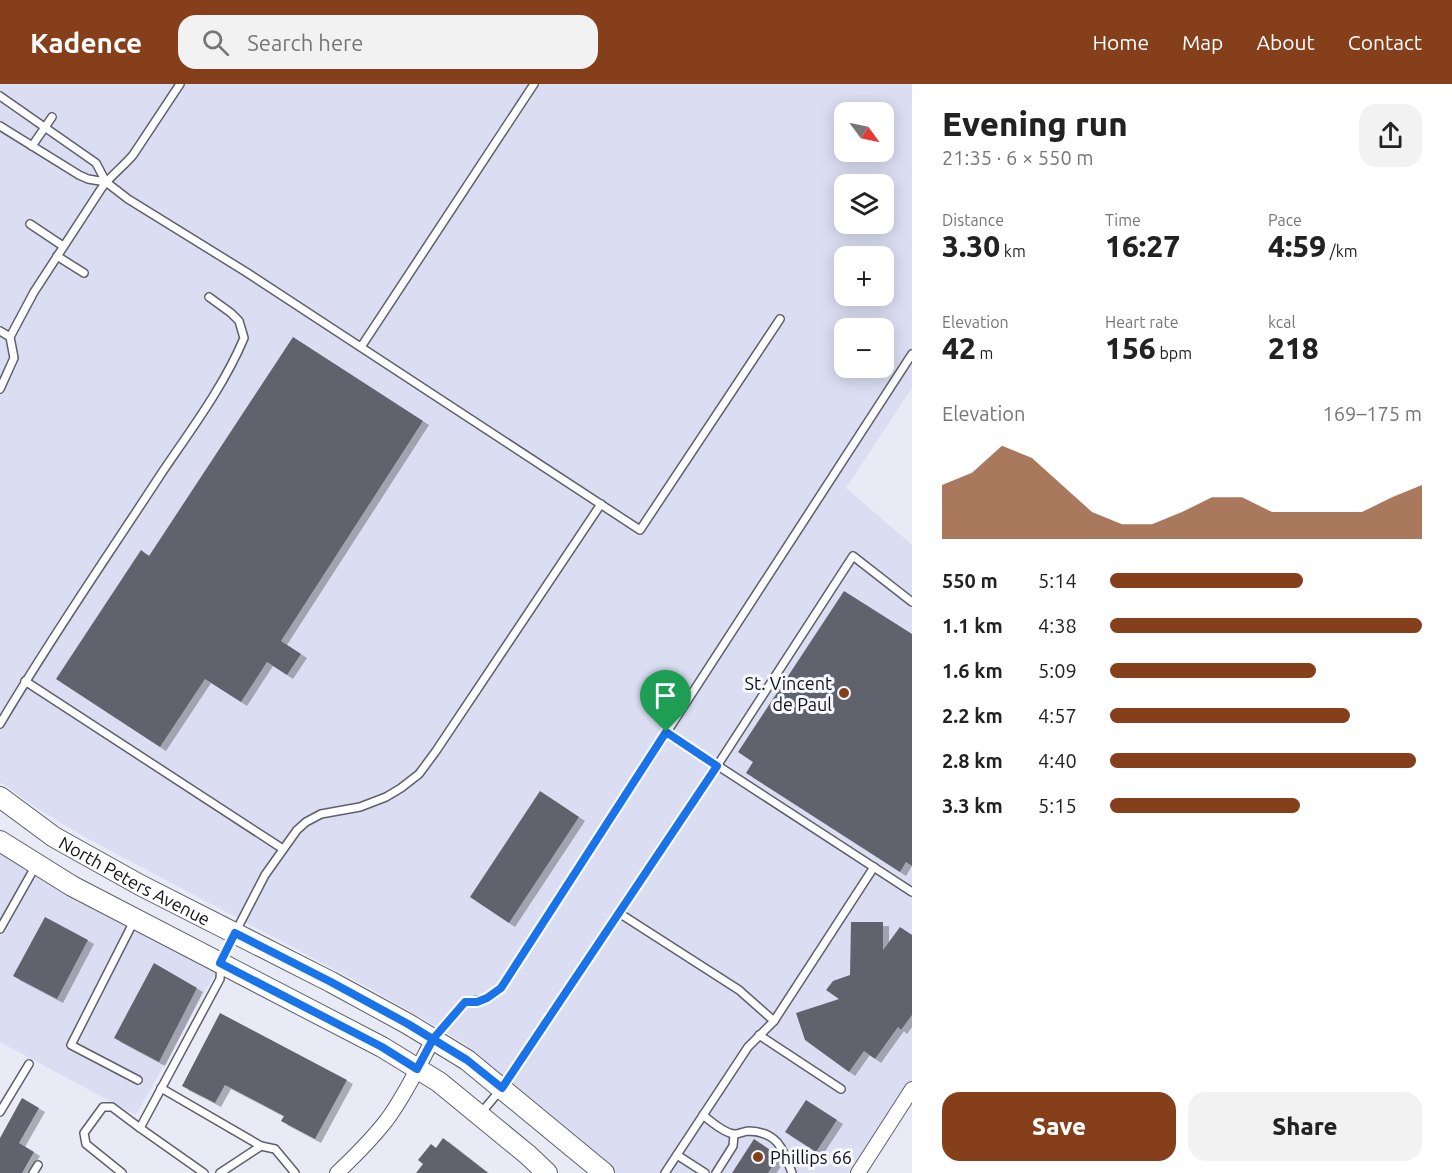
<!DOCTYPE html>
<html lang="en">
<head>
<meta charset="utf-8">
<style>
  :root { --surface:#fff; --page:#f2f2f2; --text:#222; --muted:#767676; --accent:#853f1a }
  body { margin:0; font-family:Ubuntu,sans-serif; background:var(--page); color:var(--text); height:100vh; display:flex; flex-direction:column; font-size:22px; white-space:nowrap }
  * { box-sizing:border-box; margin:0 }
  p { font-size:20px; color:var(--muted) }
  .icon { flex:none; width:33px; height:33px; fill:none; stroke:currentColor; stroke-width:2; stroke-linecap:round; stroke-linejoin:round }
  .map { position:relative; flex:1; overflow:hidden }
  .drawer { display:flex; flex-direction:column; background:var(--surface); width:540px }
  .drawer>* { flex:none }
  .needle { width:39px; rotate:123deg }
  .fabs { position:absolute; left:834px; top:18px; display:grid; gap:12px }
  .fabs a { display:grid; place-items:center; width:60px; height:60px; border-radius:12px; background:var(--surface); box-shadow:0 3px 15px #0003; font-size:30px }
  .pin { position:absolute; display:grid; place-items:center; width:51px; height:51px; color:#fff; margin:-62px -26px; border-radius:50% 50% 50% 0; rotate:-45deg; box-shadow:0 0 6px #0007 }
  .pin .icon { rotate:45deg }
  .round { display:grid; place-items:center; flex:none; width:63px; height:63px; border-radius:18px; background:var(--page) }
  .overview { display:flex; align-items:center; justify-content:space-between; height:102px; padding:0 30px }
  h1 { font-size:33px; font-weight:800; line-height:45px }
  .figures { display:grid; grid-template-columns:repeat(3,1fr); gap:9px; height:102px; padding:6px 30px }
  .figures div { display:grid; align-content:center }
  .figures b { font-size:30px; font-weight:800 }
  .figures small { font-size:16px; font-weight:400 }
  .figures p { font-size:16px }
  .chart { height:168px; padding:12px 30px }
  .chart p { display:flex; justify-content:space-between }
  .chart svg { width:100%; height:108px; margin-top:6px; fill:var(--accent); opacity:.7 }
  .cta { display:flex; gap:12px; margin-top:auto; padding:12px 30px }
  .cta a { flex:1; height:69px; border-radius:18px; background:var(--accent); color:#fff; font-size:24px; font-weight:800; line-height:69px; text-align:center }
  .cta a+a { background:var(--page); color:var(--text) }
  ul { padding:0 30px; list-style:none; font-size:20px }
  li { display:grid; grid-template-columns:96px 72px 1fr; align-items:center; height:45px }
  li i { height:15px; border-radius:8px; background:var(--accent) }
  header { display:flex; align-items:center; gap:36px; box-sizing:border-box; height:84px; padding:0 30px; background:var(--accent); color:#fff }
  header strong { font-size:28px }
  nav { display:flex; gap:33px; margin-inline-start:auto; font-size:21px }
  .search { width:420px; height:54px; background:var(--page); display:flex; align-items:center; gap:15px; box-sizing:border-box; padding:0 21px; border-radius:18px; color:var(--muted); font-size:22px }
  main { display:flex; flex:1; min-height:0 }
  .map>svg:first-child { display:block }
  .built { fill:#dbdef2; fill-rule:evenodd }
  .building { fill:#61636e; filter:url(#shadow) }
  .lines { fill:none; stroke-linecap:round; stroke-linejoin:round }
  .service-casing { stroke:#5e5f6a; stroke-width:10 }
  .minor-casing { stroke:#5e5f6a; stroke-width:16 }
  .secondary-casing { stroke:#5e5f6a; stroke-width:22 }
  .service { stroke:#fff; stroke-width:7 }
  .minor { stroke:#fff; stroke-width:14 }
  .secondary { stroke:#fff; stroke-width:20 }
  .route-casing { stroke:#fff; stroke-width:12 }
  .route { stroke:#1a73e8; stroke-width:8 }
  .poi-dot { fill:#853f1a; stroke:#f7f8fd; stroke-width:2 }
  .labels { text-anchor:middle; dominant-baseline:central; stroke-width:6; stroke-linejoin:round; paint-order:stroke }
  .poi-label { font-size:18px; fill:#111115; stroke:#f7f8fd; text-anchor:end }
  .street-label { font-size:18px; fill:#111115; stroke:#f7f8fd }
</style>
</head>
<body>
<header>
<strong>Kadence</strong>
<div class="search"><svg class="icon" aria-label="search" viewBox="0 0 24 24"><circle cx="10" cy="10" r="6"/><path d="M15 15l6 6"/></svg>Search here</div>
<nav><a>Home</a><a>Map</a><a>About</a><a>Contact</a></nav>
</header>
<main>
<div class="map">
<svg width="912" height="1089" viewBox="0 0 912 1089">
  <defs>
    <filter id="shadow"><feDropShadow dx="6" dy="4" stdDeviation="0" flood-color="#0004"/></filter>
  </defs>
  <rect width="100%" height="100%" fill="#e8eaf6"/>
  <g class="built">
    <path d="M 0,0 L 912,0 L 912,304 L 846,404 L 912,461 L 912,1005 L 860,1089 L 604,1089 L 467,976 L 473,966 L 465,960 L 420,933 L 360,899 L 81,751 L 37,724 L 0,698 ZM 844,28 L 884,28 L 884,68 L 844,68 ZM 844,100 L 884,100 L 884,140 L 844,140 ZM 844,172 L 884,172 L 884,212 L 844,212 ZM 844,244 L 884,244 L 884,284 L 844,284 Z"/>
    <path d="M 0,757 L 221,879 L 136,1031 L 0,958 Z"/>
  </g>
  <g class="building">
    <path d="M 293,253 L 423,337 L 281,557 L 301,570 L 287,591 L 267,578 L 241,618 L 205,595 L 160,663 L 56,595 L 141,466 L 149,472 Z"/>
    <path d="M 844,507 L 912,550 L 912,782 L 906,778 L 900,788 L 746,689 L 753,678 L 738,668 Z"/>
    <path d="M 540,707 L 579,733 L 509,839 L 470,813 Z"/>
    <path d="M 45,833 L 88,856 L 57,915 L 13,892 Z"/>
    <path d="M 851,838 L 883,838 L 883,866 L 900,843 L 912,851 L 912,931 L 901,946 L 898,943 L 875,975 L 864,967 L 849,988 L 805,956 L 796,929 L 839,915 L 826,906 L 833,897 L 850,891 Z"/>
    <path d="M 154,879 L 197,904 L 159,978 L 114,954 Z"/>
    <path d="M 220,929 L 347,996 L 315,1055 L 281,1037 L 284,1032 L 225,1001 L 215,1019 L 182,1002 Z"/>
    <path d="M 22,1014 L 39,1024 L 19,1059 L 34,1068 L 22,1089 L 0,1089 L 0,1054 Z"/>
    <path d="M 806,1016 L 837,1036 L 816,1068 L 785,1048 Z"/>
    <path d="M 443,1054 L 488,1089 L 416,1089 L 423,1080 L 418,1076 L 431,1060 L 436,1064 Z"/>
    <path d="M 754,1055 L 779,1072 L 768,1089 L 732,1089 Z"/>
  </g>
  <g class="lines">
    <defs>
      <g id="service">
        <path d="M 0,12 L 96,79 L 106,98"/>
        <path d="M 0,42 L 79,91 L 88,95 L 106,98 L 128,115 L 246,188 L 640,446 L 780,235"/>
        <path d="M 32,62 L 52,33"/>
        <path d="M 30,140 L 63,162"/>
        <path d="M 57,172 L 84,189"/>
        <path d="M 0,247 L 10,253"/>
        <path d="M 361,263 L 534,0"/>
        <path d="M 0,305 L 14,274 L 10,253 L 34,208 L 101,105 C 110,92 123,83 133,71 L 180,0"/>
        <path d="M 25,597 L 283,765"/>
        <path d="M 0,640 C 50,555 107,473 161,390 C 190,347 224,302 244,254 L 239,237 L 231,229 L 209,213"/>
        <path d="M 666,648 L 912,808"/>
        <path d="M 619,829 L 739,906 L 774,937"/>
        <path d="M 134,837 L 71,961 L 138,996"/>
        <path d="M 0,845 L 35,783"/>
        <path d="M 759,951 L 841,1005"/>
        <path d="M 435,953 L 465,918 C 483,915 487,918 501,904 L 912,270"/>
        <path d="M 161,1004 L 261,1062"/>
        <path d="M 0,1028 L 29,980"/>
        <path d="M 481,1029 L 502,1004 L 717,682 L 853,472 L 912,518"/>
        <path d="M 703,1031 C 710,1037 726,1050 735,1050 C 740,1050 744,1047 749,1047 C 778,1048 783,1065 792,1089"/>
        <path d="M 140,1044 L 204,1089"/>
        <path d="M 677,1071 L 705,1089"/>
        <path d="M 33,1089 L 38,1081"/>
        <path d="M 122,1089 L 86,1060 L 84,1049 L 103,1023 L 112,1023 L 140,1044 L 220,895 L 221,879 L 235,849 L 265,791 L 297,746 L 306,738 L 321,730 L 360,723 L 386,713 L 401,704 L 419,690 L 436,667 L 601,420"/>
        <path d="M 220,1089 L 261,1062 L 275,1065 L 295,1089"/>
        <path d="M 665,1089 L 748,963 L 774,937 L 874,783"/>
        <path d="M 716,1089 L 733,1062 L 734,1051"/>
      </g>
      <g id="minor">
        <path d="M 337,1089 C 354,1073 371,1056 386,1037 C 404,1013 419,982 433,955"/>
        <path d="M 858,1089 L 912,1005"/>
      </g>
      <g id="secondary">
        <path id="s1" d="M 0,713 L 54,753 L 140,801 L 331,898 L 408,940 L 467,976 L 604,1089"/>
        <path d="M 0,757 L 72,802 L 382,963 L 439,998 L 528,1071 L 547,1089"/>
      </g>
    </defs>
    <use href="#service" class="service-casing"/>
    <use href="#minor" class="minor-casing"/>
    <use href="#secondary" class="secondary-casing"/>
    <use href="#service" class="service"/>
    <use href="#minor" class="minor"/>
    <use href="#secondary" class="secondary"/>
  </g>
  <g class="lines">
    <defs>
      <path id="route" d="M 666,648 L 501,904 L 487,914 L 477,918 L 465,918 L 433,955 L 417,985 L 382,963 L 220,879 L 235,849 L 331,898 L 408,940 L 467,976 L 502,1004 L 717,682 L 666,648"/>
    </defs>
    <use href="#route" class="route-casing"/>
    <use href="#route" class="route"/>
  </g>
  <g class="poi-dot">
    <circle cx="844" cy="609" r="6"/>
    <circle cx="758" cy="1073" r="6"/>
  </g>
  <g class="labels">
    <g class="poi-label">
      <text x="832" y="599">St. Vincent<tspan x="832" dy="21">de Paul</tspan></text>
      <text x="770" y="1073" text-anchor="start">Phillips 66</text>
    </g>
    <g class="street-label">
      <text stroke="none"><textPath href="#s1" startOffset="159">North Peters Avenue</textPath></text>
    </g>
  </g>
</svg>
<div class="fabs">
<a><svg class="needle" viewBox="-14 -14 28 28"><path d="M0-13l5 13h-10z" fill="#e53935"/><path d="M0 13l5-13h-10z" fill="#767676"/></svg></a>
<a><svg class="icon" aria-label="layers" viewBox="0 0 24 24"><path d="M12 4l9 5-9 5-9-5zM3 14l9 5 9-5"/></svg></a>
<a>+</a>
<a>−</a>
</div>
<div class="pin" style="left:666px;top:648px;background:#1e9e55"><svg class="icon" aria-label="arrive" viewBox="0 0 24 24"><path d="M6 21V4h12l-3 4 3 4H6"/></svg></div>
</div>
<section class="drawer">
<div class="overview"><div><h1>Evening run</h1><p>21:35 · 6 × 550 m</p></div><a class="round"><svg class="icon" aria-label="share" viewBox="0 0 24 24"><path d="M12 15V3M7 8l5-5 5 5M5 13v7h14v-7"/></svg></a></div>
<div class="figures">
<div><p>Distance</p><b>3.30<small> km</small></b></div>
<div><p>Time</p><b>16:27</b></div>
<div><p>Pace</p><b>4:59<small> /km</small></b></div>
</div>
<div class="figures">
<div><p>Elevation</p><b>42<small> m</small></b></div>
<div><p>Heart rate</p><b>156<small> bpm</small></b></div>
<div><p>kcal</p><b>218</b></div>
</div>
<div class="chart"><p><span>Elevation</span>169–175 m</p>
<svg viewBox="0 0 160 44" preserveAspectRatio="none"><path d="M0 44V22L10 17L20 6L30 11L40 22L50 33L60 38L70 38L80 33L90 27L100 27L110 33L120 33L130 33L140 33L150 27L160 22V44z"/></svg>
</div>
<ul>
<li><b>550 m</b>5:14<i style="width:62%"></i></li>
<li><b>1.1 km</b>4:38<i style="width:100%"></i></li>
<li><b>1.6 km</b>5:09<i style="width:66%"></i></li>
<li><b>2.2 km</b>4:57<i style="width:77%"></i></li>
<li><b>2.8 km</b>4:40<i style="width:98%"></i></li>
<li><b>3.3 km</b>5:15<i style="width:61%"></i></li>
</ul>
<div class="cta"><a>Save</a><a>Share</a></div>
</section>
</main>
</body>
</html>
